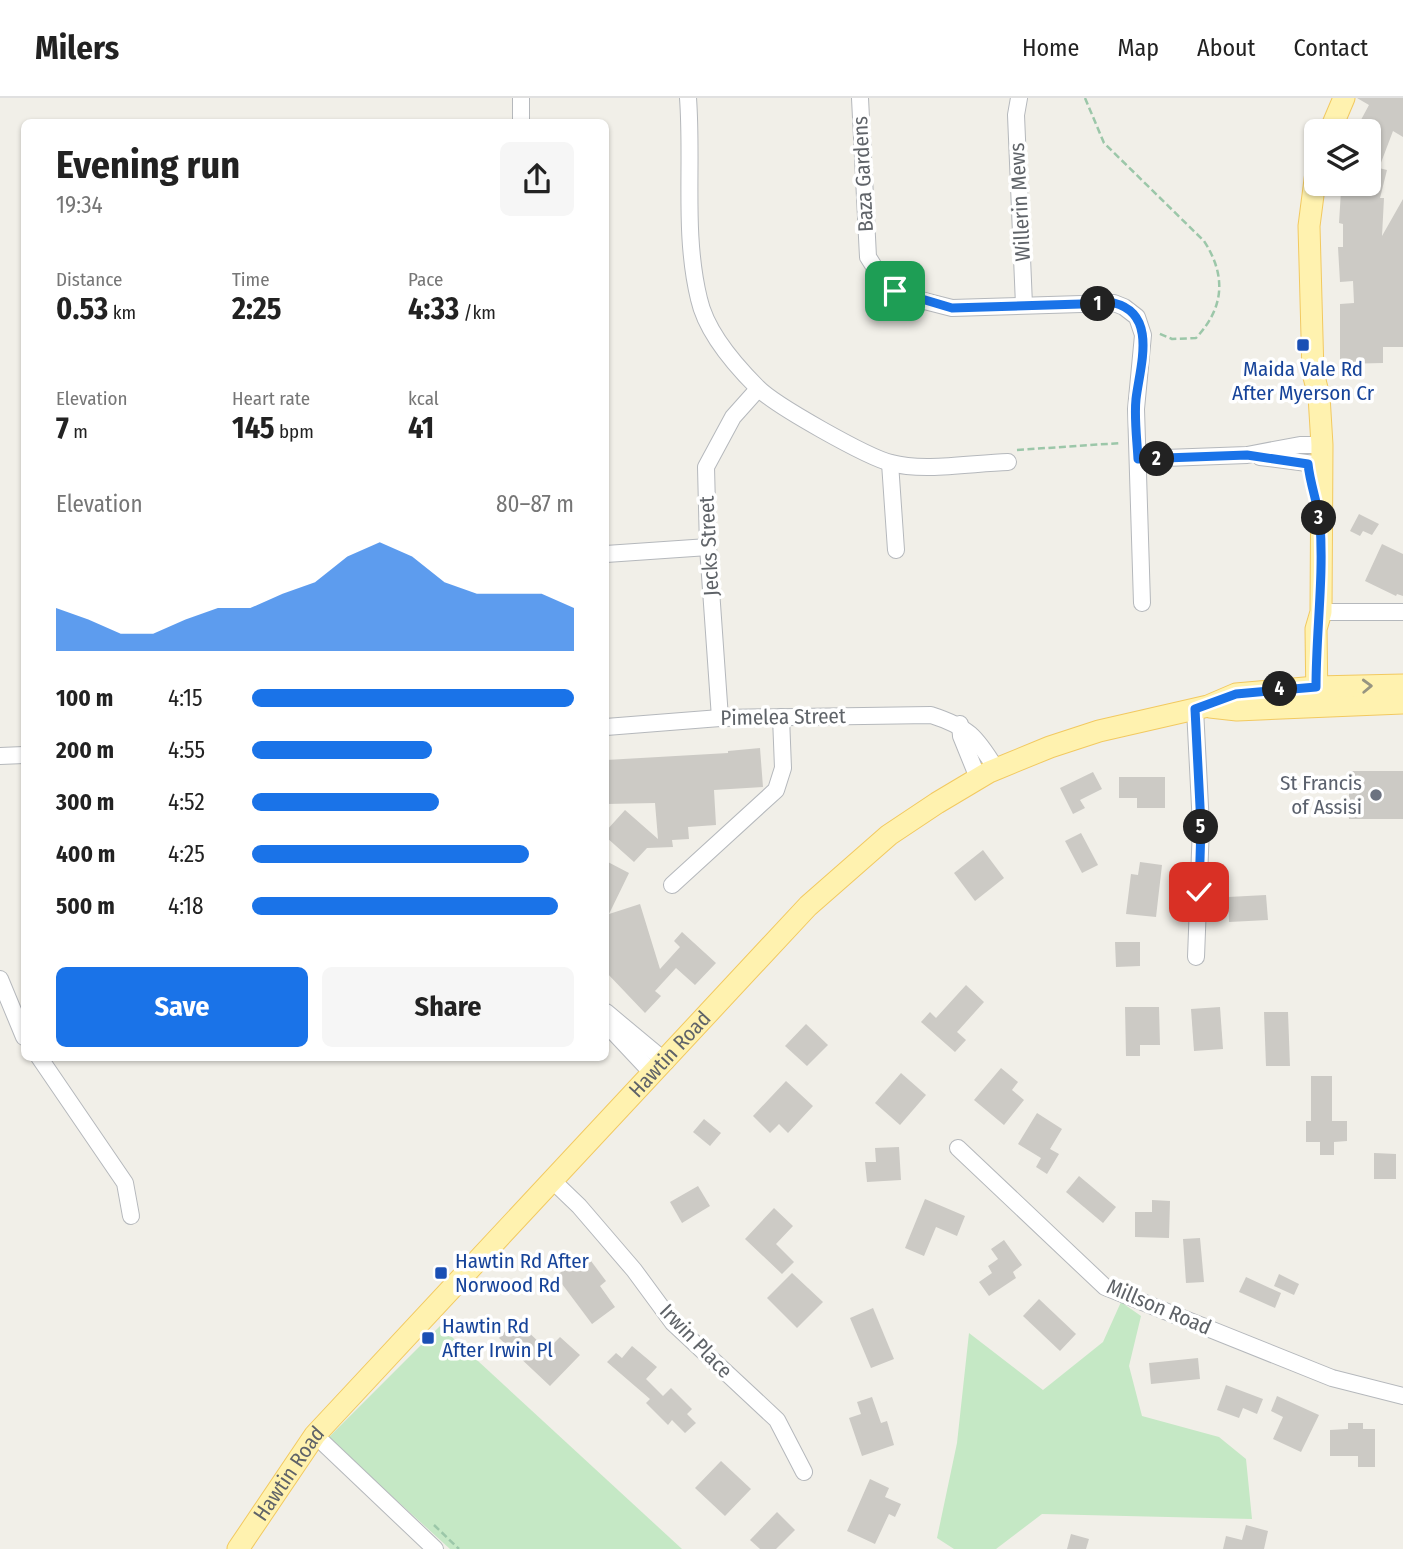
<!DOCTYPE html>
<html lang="en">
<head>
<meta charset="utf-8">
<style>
  :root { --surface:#fff; --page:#f6f6f6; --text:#222; --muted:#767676; --line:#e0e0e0; --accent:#1a73e8 }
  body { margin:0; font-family:"Fira Sans Condensed",sans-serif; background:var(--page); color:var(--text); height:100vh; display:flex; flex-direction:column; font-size:26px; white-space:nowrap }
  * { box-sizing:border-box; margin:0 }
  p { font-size:23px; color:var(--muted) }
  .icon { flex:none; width:38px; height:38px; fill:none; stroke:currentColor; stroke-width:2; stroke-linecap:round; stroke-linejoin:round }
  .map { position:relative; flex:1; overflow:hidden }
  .panel { position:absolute; left:21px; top:21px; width:588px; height:942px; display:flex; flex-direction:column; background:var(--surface); border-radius:10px; box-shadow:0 2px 5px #0004 }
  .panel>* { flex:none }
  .controls { position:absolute; left:1304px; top:21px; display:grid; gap:14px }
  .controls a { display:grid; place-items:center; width:77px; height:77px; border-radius:10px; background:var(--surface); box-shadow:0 2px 5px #0004; font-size:35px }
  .pin { position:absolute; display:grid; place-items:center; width:60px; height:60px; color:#fff; margin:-30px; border-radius:14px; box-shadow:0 4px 10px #0006 }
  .km { position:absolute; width:35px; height:35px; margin:-18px; border-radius:50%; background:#222; color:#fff; font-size:19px; line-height:35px; text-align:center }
  .round { display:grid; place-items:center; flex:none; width:74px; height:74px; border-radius:10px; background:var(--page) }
  .overview { display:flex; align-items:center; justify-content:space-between; height:119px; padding:0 35px }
  h1 { font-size:38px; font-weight:700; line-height:52px }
  .stats { display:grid; grid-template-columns:repeat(3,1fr); gap:10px; height:119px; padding:7px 35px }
  .stats div { display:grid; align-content:center }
  .stats b { font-size:30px; font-weight:700 }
  .stats small { font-size:19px; font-weight:400 }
  .stats p { font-size:19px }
  .chart { height:196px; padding:14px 35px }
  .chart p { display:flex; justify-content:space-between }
  .chart svg { width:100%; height:126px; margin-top:7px; fill:var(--accent); opacity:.7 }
  .button { display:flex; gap:14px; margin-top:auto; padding:14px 35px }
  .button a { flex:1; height:80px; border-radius:10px; background:var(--accent); color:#fff; font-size:28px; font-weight:700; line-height:80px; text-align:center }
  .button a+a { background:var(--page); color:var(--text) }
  ul { padding:0 35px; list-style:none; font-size:23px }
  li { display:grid; grid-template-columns:112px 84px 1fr; align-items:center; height:52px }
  li i { height:18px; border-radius:9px; background:var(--accent) }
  header { display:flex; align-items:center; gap:42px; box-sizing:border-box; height:98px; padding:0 35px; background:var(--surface); border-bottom:2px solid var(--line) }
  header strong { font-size:33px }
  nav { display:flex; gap:38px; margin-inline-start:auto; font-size:24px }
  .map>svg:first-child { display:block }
  .green { fill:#c5e8c5 }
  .building { fill:#cccac5 }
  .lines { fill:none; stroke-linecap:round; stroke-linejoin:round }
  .minor-casing { stroke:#b5b8bc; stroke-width:18 }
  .major-casing { stroke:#f2c960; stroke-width:23 }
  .path { stroke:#9cc7a9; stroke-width:2.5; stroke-dasharray:7 3.5; stroke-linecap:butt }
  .minor { stroke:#fff; stroke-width:16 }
  .major { stroke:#fff2af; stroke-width:21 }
  .oneway { stroke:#979581 }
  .route-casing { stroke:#fff; stroke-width:14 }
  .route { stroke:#1a73e8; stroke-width:9 }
  .transit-dot { fill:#1a4fb4; stroke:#fff; stroke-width:2.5 }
  .worship-dot { fill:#6b7280; stroke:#fff; stroke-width:2.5 }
  .labels { text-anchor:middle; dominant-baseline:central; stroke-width:7; stroke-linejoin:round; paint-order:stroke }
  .street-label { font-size:21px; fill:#5f6368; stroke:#fff }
  .transit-label { font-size:21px; fill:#164399; stroke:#fff; text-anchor:start }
  .worship-label { font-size:21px; fill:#5b616d; stroke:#fff; text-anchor:end }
</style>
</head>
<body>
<header>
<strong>Milers</strong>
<nav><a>Home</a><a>Map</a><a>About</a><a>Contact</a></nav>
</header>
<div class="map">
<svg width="1403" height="1451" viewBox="0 0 1403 1451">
  <rect width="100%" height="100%" fill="#f1efe8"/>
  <g class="green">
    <path d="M 1121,1204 L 1141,1218 L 1129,1268 L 1142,1318 L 1219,1339 L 1246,1361 L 1252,1421 L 1042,1416 L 996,1451 L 954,1451 L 937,1440 L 957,1345 L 969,1235 L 1043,1292 L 1103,1244 Z"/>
    <path d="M 440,1228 L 682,1451 L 450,1451 L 328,1340 Z"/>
  </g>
  <g class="building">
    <path d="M 1357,0 L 1403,0 L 1403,39 L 1393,33 L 1379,70 L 1387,72 L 1380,100 L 1384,100 L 1382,138 L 1403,101 L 1403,249 L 1383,249 L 1383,265 L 1340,266 L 1340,206 L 1354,205 L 1353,183 L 1340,184 L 1338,149 L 1343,149 L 1343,126 L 1339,125 L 1341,93 L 1342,86 L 1368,86 L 1368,33 L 1355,33 L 1369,7 Z"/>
    <path d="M 1359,416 L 1379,426 L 1372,437 L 1363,433 L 1360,438 L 1350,433 Z"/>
    <path d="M 1382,446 L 1403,456 L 1403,498 L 1397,496 L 1396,498 L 1365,483 Z"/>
    <path d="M 760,650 L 763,689 L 714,692 L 716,727 L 688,729 L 689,741 L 672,742 L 673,749 L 647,750 L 634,764 L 606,739 L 606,733 L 625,712 L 658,741 L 655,705 L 606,706 L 606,662 L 728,655 L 728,653 Z"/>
    <rect x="1349" y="673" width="54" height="48"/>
    <path d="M 1093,674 L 1102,691 L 1080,702 L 1085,710 L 1073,716 L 1060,690 Z"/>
    <path d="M 1119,679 L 1165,679 L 1165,710 L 1137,710 L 1137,700 L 1119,700 Z"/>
    <path d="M 1081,735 L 1098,767 L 1082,775 L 1065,743 Z"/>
    <path d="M 983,752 L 1004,780 L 975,803 L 954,775 Z"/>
    <path d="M 606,763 L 629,775 L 609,816 L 640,806 L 660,871 L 680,849 L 674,843 L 682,834 L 716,865 L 695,887 L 676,870 L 655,893 L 661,898 L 645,915 L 606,874 Z"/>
    <path d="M 1140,764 L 1162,767 L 1156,819 L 1126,816 L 1131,776 L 1138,777 Z"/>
    <path d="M 1266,797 L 1268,822 L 1229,824 L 1228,799 Z"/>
    <path d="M 1115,844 L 1140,844 L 1140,868 L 1116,869 Z"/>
    <path d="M 966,887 L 984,904 L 957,934 L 966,942 L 955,954 L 921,924 L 930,914 L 936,920 Z"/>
    <path d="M 1125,909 L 1159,909 L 1160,947 L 1140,947 L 1140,958 L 1126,958 Z"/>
    <path d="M 1220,909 L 1223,951 L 1194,953 L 1191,911 Z"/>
    <path d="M 1264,914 L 1288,914 L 1290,968 L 1266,968 Z"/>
    <path d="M 806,926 L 828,947 L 807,968 L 785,948 Z"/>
    <path d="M 1001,970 L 1018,984 L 1012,992 L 1024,1002 L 1004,1027 L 974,1002 Z"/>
    <path d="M 901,975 L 926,997 L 900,1027 L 875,1005 Z"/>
    <path d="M 1311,978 L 1332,978 L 1332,1023 L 1347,1023 L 1347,1043 L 1334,1044 L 1334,1057 L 1320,1057 L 1320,1044 L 1306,1044 L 1306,1023 L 1311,1023 Z"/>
    <path d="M 786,983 L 813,1008 L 788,1035 L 779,1026 L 770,1035 L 753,1018 Z"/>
    <path d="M 1037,1015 L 1062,1031 L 1050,1051 L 1059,1056 L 1047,1076 L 1036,1069 L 1041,1060 L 1018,1046 Z"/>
    <path d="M 704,1021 L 721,1035 L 710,1048 L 693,1034 Z"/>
    <path d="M 899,1049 L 901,1082 L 867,1084 L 865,1064 L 876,1064 L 875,1050 Z"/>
    <path d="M 1374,1055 L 1396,1056 L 1396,1081 L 1374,1081 Z"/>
    <path d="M 1079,1078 L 1116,1109 L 1103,1125 L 1066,1094 Z"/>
    <path d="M 698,1088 L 710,1108 L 682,1125 L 670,1104 Z"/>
    <path d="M 925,1101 L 965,1118 L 957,1138 L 936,1129 L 924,1158 L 905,1150 Z"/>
    <path d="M 1152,1102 L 1170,1103 L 1169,1140 L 1135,1139 L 1135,1114 L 1152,1114 Z"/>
    <path d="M 774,1110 L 793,1128 L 776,1146 L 794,1164 L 782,1176 L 745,1141 Z"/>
    <path d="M 1200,1140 L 1204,1184 L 1186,1185 L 1183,1141 Z"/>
    <path d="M 1004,1142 L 1022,1167 L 1013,1174 L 1016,1180 L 989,1198 L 979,1184 L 992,1175 L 988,1168 L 998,1161 L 991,1151 Z"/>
    <path d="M 585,1155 L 606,1183 L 600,1188 L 615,1209 L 592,1226 L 556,1178 Z"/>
    <path d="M 792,1175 L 823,1204 L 797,1230 L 767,1200 Z"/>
    <path d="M 1279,1176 L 1299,1186 L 1294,1197 L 1274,1188 Z"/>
    <path d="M 1246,1179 L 1281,1195 L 1275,1210 L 1239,1194 Z"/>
    <path d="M 1039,1201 L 1076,1236 L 1060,1253 L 1023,1218 Z"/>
    <path d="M 873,1210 L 894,1261 L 871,1270 L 850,1220 Z"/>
    <path d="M 516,1222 L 547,1252 L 560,1239 L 580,1257 L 550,1288 L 499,1240 Z"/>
    <path d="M 632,1248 L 657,1269 L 646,1281 L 663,1298 L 671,1290 L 692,1311 L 687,1316 L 696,1325 L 685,1335 L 672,1322 L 668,1327 L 646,1305 L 650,1301 L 607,1264 L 616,1255 L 622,1260 Z"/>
    <path d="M 1198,1260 L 1200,1281 L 1151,1286 L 1149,1265 Z"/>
    <path d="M 1226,1287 L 1263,1301 L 1257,1316 L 1243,1310 L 1239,1320 L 1217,1312 Z"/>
    <path d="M 1277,1298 L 1319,1317 L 1301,1354 L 1273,1341 L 1283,1319 L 1271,1313 Z"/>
    <path d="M 872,1299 L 881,1325 L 887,1323 L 894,1347 L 862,1358 L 849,1320 L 861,1316 L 857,1304 Z"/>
    <path d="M 1348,1325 L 1363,1325 L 1363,1331 L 1375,1331 L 1375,1369 L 1358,1369 L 1358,1358 L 1330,1358 L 1330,1332 L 1348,1331 Z"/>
    <path d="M 721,1363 L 751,1391 L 725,1418 L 695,1390 Z"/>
    <path d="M 870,1381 L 889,1390 L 885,1399 L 901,1406 L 895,1419 L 889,1416 L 875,1446 L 847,1433 Z"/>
    <path d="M 777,1414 L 795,1432 L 776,1451 L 760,1451 L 750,1442 Z"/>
    <path d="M 1246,1427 L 1268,1433 L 1264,1451 L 1223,1451 L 1226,1438 L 1242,1442 Z"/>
    <path d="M 1071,1436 L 1089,1441 L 1086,1451 L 1067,1451 Z"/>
  </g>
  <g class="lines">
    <defs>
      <g id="minor">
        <path d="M 688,0 C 693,67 683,135 699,201 C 706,233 735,267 757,289 C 774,307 867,359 891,365 C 923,374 973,365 1008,364"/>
        <path d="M 860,0 L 868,159 L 885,186 L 905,198 L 952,210 L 1114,205 L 1124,209 L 1137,219 L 1143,237 L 1136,311 L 1142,505"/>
        <path d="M 1019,0 L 1016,17 L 1024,207"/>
        <path d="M 521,24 L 521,0"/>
        <path d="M 1260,359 L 1322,367"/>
        <path d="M 1138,361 L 1247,357 L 1300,347 L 1322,347"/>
        <path d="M 890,365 L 896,452"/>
        <path d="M 606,456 L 708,449"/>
        <path d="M 1321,514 L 1403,514"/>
        <path d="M 1195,611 L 1201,728 L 1196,859"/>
        <path d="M 720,620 L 708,449 L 706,369 L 733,319 L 758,291"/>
        <path d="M 960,626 L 961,638 L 978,680"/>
        <path d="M 606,629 L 720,620 L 931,617 C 968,629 976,638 996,671"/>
        <path d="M 0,658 L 24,657"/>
        <path d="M 672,787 L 776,692 L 783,670 L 781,619"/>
        <path d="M 0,881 L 24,939"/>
        <path d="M 606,914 L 666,964"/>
        <path d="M 607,927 L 653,976"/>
        <path d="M 39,959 L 125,1085 L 131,1118"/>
        <path d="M 958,1050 L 1105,1189 L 1332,1280 L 1403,1298"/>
        <path d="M 554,1084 L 579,1108 L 634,1172 L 673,1225 L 777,1322 L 804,1374"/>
        <path d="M 315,1337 L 435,1451"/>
      </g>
      <g id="major">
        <path d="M 1330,33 L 1344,0"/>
        <path d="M 1316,74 L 1309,128 L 1313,275 L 1319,298 L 1322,347 L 1321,514 L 1316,531 L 1317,608"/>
        <path d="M 1210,609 L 1237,612 L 1403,605"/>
        <path id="s1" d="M 238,1451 L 315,1337 L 808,808 L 889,737 L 937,705 L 989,674 L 1050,649 L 1099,633 L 1208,608 L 1236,596 L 1316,589 L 1403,587"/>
      </g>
    </defs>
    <use href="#minor" class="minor-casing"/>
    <use href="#major" class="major-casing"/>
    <g class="path">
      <path d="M 1085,0 L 1104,45 L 1204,143 C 1226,177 1225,209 1196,240 L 1172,241 L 1158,235"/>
      <path d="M 1017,352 L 1121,345"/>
      <path d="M 434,1427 L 459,1451"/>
    </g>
    <use href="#minor" class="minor"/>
    <use href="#major" class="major"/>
  </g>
  <defs><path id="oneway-chevron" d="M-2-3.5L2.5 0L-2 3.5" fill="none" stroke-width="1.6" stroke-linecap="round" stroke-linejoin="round" transform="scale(1.75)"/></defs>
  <use class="oneway" href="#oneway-chevron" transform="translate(1367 588) rotate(-2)"/>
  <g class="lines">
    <defs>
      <path id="route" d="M 895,193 L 952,210 L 1114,205 C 1158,216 1140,268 1136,301 C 1134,320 1137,341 1138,361 L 1247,357 L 1308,366 C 1310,386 1318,406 1320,425 C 1324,480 1316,534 1316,589 L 1236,596 L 1195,611 L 1201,728 L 1199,794"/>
    </defs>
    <use href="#route" class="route-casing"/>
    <use href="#route" class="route"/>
  </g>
  <g class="transit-dot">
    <rect x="1296" y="240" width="14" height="14" rx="3.5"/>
    <rect x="434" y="1168" width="14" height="14" rx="3.5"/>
    <rect x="421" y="1233" width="14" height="14" rx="3.5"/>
  </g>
  <circle class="worship-dot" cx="1376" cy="697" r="7"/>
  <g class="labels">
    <g class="street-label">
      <text transform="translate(863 76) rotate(-93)">Baza Gardens</text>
      <text transform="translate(1020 104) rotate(-93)">Willerin Mews</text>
      <text transform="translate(709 448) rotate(-93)">Jecks Street</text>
      <text transform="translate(783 619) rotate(-1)">Pimelea Street</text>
      <text stroke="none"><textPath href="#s1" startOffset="658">Hawtin Road</textPath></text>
      <text transform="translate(1159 1209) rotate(23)">Millson Road</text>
      <text transform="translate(696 1243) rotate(46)">Irwin Place</text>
      <text stroke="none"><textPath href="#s1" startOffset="91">Hawtin Road</textPath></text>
    </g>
    <g class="transit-label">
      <text x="1303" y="271" text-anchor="middle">Maida Vale Rd<tspan x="1303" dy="24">After Myerson Cr</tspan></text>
      <text x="455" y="1163">Hawtin Rd After<tspan x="455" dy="24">Norwood Rd</tspan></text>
      <text x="442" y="1228">Hawtin Rd<tspan x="442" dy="24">After Irwin Pl</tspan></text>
    </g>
    <g class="worship-label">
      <text x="1362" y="685">St Francis<tspan x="1362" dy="24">of Assisi</tspan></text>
    </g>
  </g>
</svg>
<div class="controls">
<a><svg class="icon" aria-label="layers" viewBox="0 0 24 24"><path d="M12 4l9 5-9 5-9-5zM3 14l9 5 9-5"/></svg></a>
</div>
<div class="pin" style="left:895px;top:193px;background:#1e9e55"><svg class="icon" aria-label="arrive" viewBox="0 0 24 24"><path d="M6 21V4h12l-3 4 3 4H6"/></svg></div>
<div class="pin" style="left:1199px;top:794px;background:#d93025"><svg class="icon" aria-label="check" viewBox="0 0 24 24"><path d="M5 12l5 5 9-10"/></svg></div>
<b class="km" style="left:1098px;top:206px">1</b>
<b class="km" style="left:1157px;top:361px">2</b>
<b class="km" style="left:1319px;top:420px">3</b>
<b class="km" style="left:1280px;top:591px">4</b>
<b class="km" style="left:1201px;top:729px">5</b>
<section class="panel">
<div class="overview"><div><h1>Evening run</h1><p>19:34</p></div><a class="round"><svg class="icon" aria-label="share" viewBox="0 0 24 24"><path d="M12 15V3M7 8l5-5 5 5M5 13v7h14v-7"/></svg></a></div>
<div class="stats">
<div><p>Distance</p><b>0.53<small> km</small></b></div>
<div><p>Time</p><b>2:25</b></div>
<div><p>Pace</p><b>4:33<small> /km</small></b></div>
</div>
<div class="stats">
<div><p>Elevation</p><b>7<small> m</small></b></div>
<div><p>Heart rate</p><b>145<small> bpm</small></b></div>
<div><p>kcal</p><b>41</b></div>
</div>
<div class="chart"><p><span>Elevation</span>80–87 m</p>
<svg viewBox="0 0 160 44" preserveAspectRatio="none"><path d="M0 44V29L10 33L20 38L30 38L40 33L50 29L60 29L70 24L80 20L90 11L100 6L110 11L120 20L130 24L140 24L150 24L160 29V44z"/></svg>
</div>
<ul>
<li><b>100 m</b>4:15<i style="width:100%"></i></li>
<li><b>200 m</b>4:55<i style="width:56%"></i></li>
<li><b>300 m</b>4:52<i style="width:58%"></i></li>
<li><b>400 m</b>4:25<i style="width:86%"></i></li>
<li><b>500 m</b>4:18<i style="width:95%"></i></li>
</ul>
<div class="button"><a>Save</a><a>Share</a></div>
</section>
</div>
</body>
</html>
